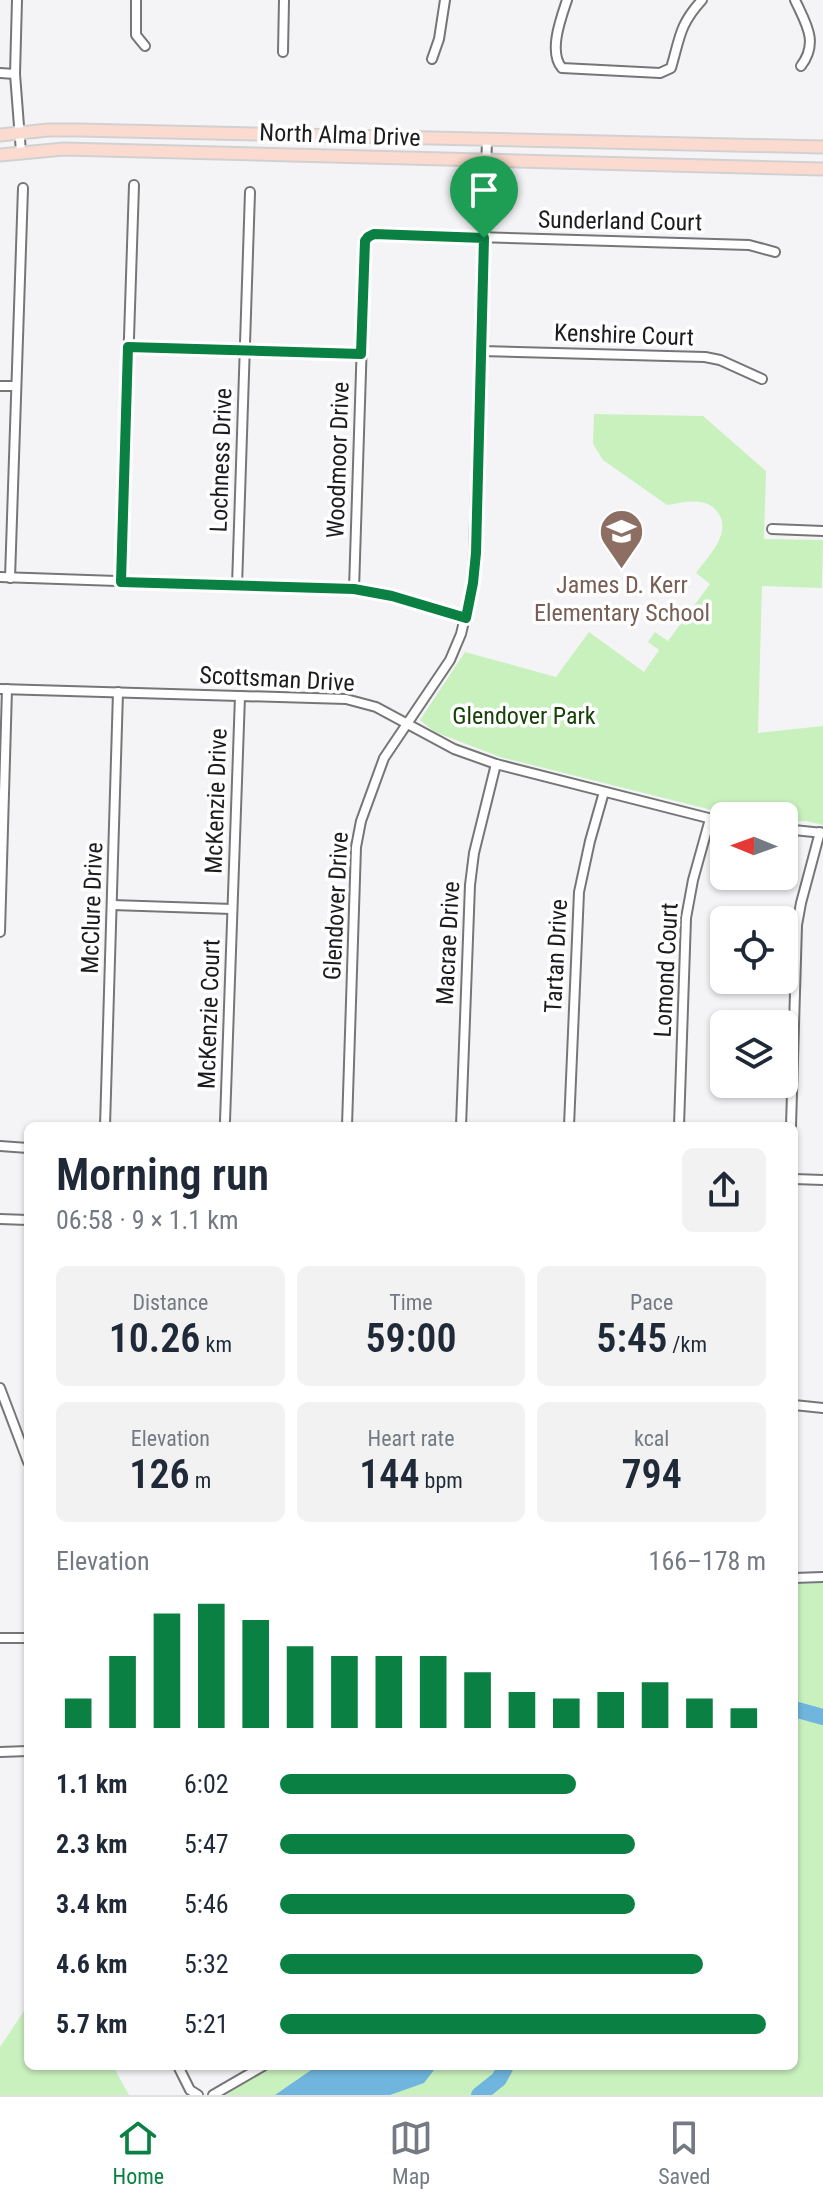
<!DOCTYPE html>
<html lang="en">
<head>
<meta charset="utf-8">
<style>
  :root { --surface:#fff; --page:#f2f2f3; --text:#1f2937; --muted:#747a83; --line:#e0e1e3; --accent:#0b8043 }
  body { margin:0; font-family:"Roboto Condensed",sans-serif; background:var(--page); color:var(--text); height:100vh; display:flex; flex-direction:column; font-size:30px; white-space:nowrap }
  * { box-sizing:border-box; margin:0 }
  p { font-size:26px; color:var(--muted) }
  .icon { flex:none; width:44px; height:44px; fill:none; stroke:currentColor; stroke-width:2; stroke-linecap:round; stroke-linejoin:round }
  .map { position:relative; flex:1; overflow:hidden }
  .side { position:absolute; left:24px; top:1122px; width:774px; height:948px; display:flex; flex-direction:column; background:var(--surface); border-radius:12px; box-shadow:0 2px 6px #0004 }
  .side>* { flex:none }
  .needle { width:52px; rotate:271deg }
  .fabs { position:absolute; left:710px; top:802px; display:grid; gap:16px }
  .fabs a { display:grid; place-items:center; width:88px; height:88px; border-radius:12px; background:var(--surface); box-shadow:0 2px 6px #0004; font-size:40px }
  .pin { position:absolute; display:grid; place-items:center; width:68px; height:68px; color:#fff; margin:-82px -34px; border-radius:50% 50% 50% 0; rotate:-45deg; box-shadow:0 0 8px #0007 }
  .pin .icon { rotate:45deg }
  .round { display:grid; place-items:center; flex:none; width:84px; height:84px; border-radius:12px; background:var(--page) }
  .overview { display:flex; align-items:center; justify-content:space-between; height:136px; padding:0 32px }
  h1 { font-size:44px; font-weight:600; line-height:60px }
  .metrics { display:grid; grid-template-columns:repeat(3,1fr); gap:12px; height:136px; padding:8px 32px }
  .metrics div { display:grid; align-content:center; border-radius:12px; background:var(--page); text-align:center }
  .metrics b { font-size:40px; font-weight:600 }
  .metrics small { font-size:22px; font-weight:400 }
  .metrics p { font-size:22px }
  .chart { height:224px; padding:16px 32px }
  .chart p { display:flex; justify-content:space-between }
  .chart svg { width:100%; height:144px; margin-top:8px; stroke:var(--accent); stroke-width:6 }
  ul { padding:0 32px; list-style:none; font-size:26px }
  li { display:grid; grid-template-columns:128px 96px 1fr; align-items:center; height:60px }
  li i { height:20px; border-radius:10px; background:var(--accent) }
  .menu { display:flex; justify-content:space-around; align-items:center; height:112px; border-top:2px solid var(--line); background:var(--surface); font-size:22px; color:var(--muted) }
  .menu a { display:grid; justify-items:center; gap:4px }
  .menu .selected { color:var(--accent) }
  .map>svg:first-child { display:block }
  .green { fill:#c9f1be }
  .water { fill:#6fb5dd }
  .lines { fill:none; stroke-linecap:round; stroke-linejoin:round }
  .river { stroke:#6fb5dd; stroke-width:16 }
  .minor-casing { stroke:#767678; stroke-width:12 }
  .major-casing { stroke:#d2d1d2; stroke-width:15 }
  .minor { stroke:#fff; stroke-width:8 }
  .major { stroke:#fbdbd0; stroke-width:11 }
  .route-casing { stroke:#fff; stroke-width:16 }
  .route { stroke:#0b8043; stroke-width:10 }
  .labels { text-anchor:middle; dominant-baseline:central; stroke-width:7; stroke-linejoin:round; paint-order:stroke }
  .street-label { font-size:24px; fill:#1c1b1d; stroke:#fff }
  .education-label { font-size:24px; fill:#785e54; stroke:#fff }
  .park-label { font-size:24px; fill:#164107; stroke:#fff }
</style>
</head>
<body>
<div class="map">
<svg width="823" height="2095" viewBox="0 0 823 2095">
  <rect width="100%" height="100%" fill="#f4f4f7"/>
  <g class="green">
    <path d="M 594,414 L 703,416 L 766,471 L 764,539 L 823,540 L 822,588 L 762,586 L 758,733 L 823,726 L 823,825 L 806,821 L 784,821 L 784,816 L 736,816 L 500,757 L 435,732 L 420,720 L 465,652 L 556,677 L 589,632 L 644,672 L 659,650 L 648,642 L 655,632 L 668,641 L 710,584 L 696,573 C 704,562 717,548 721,535 C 723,529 723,522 720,516 C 709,495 686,502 667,505 L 603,460 L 593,444 Z"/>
    <path d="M 823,1583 L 823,2095 L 226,2095 L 271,2066 L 794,2066 L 794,1584 Z"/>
    <path d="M 28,1995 L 28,2066 L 113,2066 L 129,2095 L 0,2095 L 0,2047 L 28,2005 Z"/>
  </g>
  <path class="water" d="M 317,2066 L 437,2066 L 424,2083 L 390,2095 L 275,2095 Z"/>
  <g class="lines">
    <g class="river">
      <path d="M 794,1709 L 823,1717"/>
      <path d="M 479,2095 L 499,2079 L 506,2066"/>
    </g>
    <defs>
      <g id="minor">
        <path d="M 17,0 L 15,74 L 21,152"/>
        <path d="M 136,0 L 136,35 L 145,46"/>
        <path d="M 567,0 C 561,18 548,52 562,68 L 660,73 L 671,68 C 680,38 679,25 702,0"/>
        <path d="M 795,0 C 806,24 819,42 801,66"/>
        <path d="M 283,52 L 284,0"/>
        <path d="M 432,59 L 439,39 L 445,0"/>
        <path d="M 0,73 L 15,74"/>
        <path d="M 128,347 L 361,354"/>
        <path d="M 481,351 L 705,357 L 720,360 L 762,379"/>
        <path d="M 0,386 L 16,386"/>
        <path d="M 772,529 L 823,531"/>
        <path d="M 0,577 L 354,589 L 392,596 L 466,618"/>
        <path d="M 10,578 L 23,188"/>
        <path d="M 121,582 L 134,185"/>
        <path d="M 237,586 L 250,192"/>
        <path d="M 354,589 L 365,247 L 368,237 L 374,234 L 749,245 L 775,252"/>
        <path d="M 0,689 L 346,699 L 376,707 L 454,749 L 496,764 L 724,822"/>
        <path d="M 784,829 L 823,833"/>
        <path d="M 112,905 L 232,909"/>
        <path d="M 0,932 L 7,689"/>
        <path d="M 225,1121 L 240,696"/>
        <path d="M 105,1126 L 118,692"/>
        <path d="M 347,1126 L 356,847 L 361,821 L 384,758 L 450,660 L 461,634 L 473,583 L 487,140"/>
        <path d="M 461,1126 L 470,885 L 474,853 L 496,764"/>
        <path d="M 569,1126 L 579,892 L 590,841 L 604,792"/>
        <path d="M 679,1126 L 686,918 L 693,880 L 710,819"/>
        <path d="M 791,1126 L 797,925 L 801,903 L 820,832"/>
        <path d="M 0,1146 L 28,1148"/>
        <path d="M 794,1179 L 823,1180"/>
        <path d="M 0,1219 L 28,1220"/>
        <path d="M 0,1388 L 28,1462"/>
        <path d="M 794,1405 L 823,1408"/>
        <path d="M 794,1578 L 823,1577"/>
        <path d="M 0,1638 L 28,1638"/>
        <path d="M 0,1752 L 28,1751"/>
        <path d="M 178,2066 L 190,2090 L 198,2095"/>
        <path d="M 213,2095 L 263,2066"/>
      </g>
      <g id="major">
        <path d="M 0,135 L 48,130 L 79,130 L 823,147"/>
        <path d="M 0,155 L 64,149 L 823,169"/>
      </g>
    </defs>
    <use href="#minor" class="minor-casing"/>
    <use href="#major" class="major-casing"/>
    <use href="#minor" class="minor"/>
    <use href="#major" class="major"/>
  </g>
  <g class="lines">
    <defs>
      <path id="route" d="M 374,234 L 484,238 L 476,553 L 473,583 L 466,618 L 392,596 L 354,589 L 121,582 L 128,347 L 361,354 L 365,241 L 368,237 Z"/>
    </defs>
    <use href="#route" class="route-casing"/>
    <use href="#route" class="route"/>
  </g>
  <defs>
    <symbol id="school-pin" viewBox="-11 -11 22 30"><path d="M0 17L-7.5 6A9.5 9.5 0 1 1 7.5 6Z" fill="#8d6e63" stroke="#fff"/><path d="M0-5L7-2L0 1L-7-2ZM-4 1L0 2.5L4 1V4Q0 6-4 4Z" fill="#fff"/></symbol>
  </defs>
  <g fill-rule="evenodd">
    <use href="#school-pin" x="596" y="506" width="51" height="69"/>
  </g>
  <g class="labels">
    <g class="street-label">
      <text transform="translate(340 135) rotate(2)">North Alma Drive</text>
      <text transform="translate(620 221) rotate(1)">Sunderland Court</text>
      <text transform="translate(624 335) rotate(2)">Kenshire Court</text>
      <text transform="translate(221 460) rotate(-88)">Lochness Drive</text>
      <text transform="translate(338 460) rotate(-88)">Woodmoor Drive</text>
      <text transform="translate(277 679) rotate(3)">Scottsman Drive</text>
      <text transform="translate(216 801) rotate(-88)">McKenzie Drive</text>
      <text transform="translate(336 906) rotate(-87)">Glendover Drive</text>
      <text transform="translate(92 908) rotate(-88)">McClure Drive</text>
      <text transform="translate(448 943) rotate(-87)">Macrae Drive</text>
      <text transform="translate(556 956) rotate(-87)">Tartan Drive</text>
      <text transform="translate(666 970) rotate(-87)">Lomond Court</text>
      <text transform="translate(209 1014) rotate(-88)">McKenzie Court</text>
    </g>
    <g class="education-label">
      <text x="622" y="585">James D. Kerr<tspan x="622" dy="28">Elementary School</tspan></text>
    </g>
    <g class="park-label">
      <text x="524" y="716">Glendover Park</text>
    </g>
  </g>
</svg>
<div class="fabs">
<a><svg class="needle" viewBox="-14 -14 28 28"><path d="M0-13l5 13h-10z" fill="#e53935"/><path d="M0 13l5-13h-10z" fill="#747a83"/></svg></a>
<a><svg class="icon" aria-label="locate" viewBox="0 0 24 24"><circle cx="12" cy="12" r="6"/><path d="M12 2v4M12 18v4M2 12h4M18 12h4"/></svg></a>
<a><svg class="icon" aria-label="layers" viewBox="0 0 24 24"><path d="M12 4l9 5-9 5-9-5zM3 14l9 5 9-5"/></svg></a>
</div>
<div class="pin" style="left:484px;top:238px;background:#1e9e55"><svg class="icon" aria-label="arrive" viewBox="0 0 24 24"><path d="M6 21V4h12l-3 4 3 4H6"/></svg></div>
<section class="side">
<div class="overview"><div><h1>Morning run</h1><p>06:58 · 9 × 1.1 km</p></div><a class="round"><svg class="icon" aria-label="share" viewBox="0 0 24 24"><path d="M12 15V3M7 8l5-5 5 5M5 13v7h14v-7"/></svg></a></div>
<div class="metrics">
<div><p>Distance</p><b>10.26<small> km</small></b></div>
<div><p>Time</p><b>59:00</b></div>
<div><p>Pace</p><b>5:45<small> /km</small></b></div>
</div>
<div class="metrics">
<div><p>Elevation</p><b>126<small> m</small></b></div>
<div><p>Heart rate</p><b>144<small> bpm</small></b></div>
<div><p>kcal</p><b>794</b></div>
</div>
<div class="chart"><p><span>Elevation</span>166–178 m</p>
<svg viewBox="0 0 160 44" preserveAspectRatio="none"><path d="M5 44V35M15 44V22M25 44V9M35 44V6M45 44V11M55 44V19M65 44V22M75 44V22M85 44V22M95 44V27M105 44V33M115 44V35M125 44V33M135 44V30M145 44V35M155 44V38"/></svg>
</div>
<ul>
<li><b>1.1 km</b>6:02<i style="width:61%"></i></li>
<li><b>2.3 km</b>5:47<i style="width:73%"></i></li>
<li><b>3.4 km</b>5:46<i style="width:73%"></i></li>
<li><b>4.6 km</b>5:32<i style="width:87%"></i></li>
<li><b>5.7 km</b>5:21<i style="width:100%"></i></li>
</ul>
</section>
</div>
<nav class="menu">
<a class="selected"><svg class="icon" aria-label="home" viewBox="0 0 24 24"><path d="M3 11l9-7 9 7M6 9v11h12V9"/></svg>Home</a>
<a><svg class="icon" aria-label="map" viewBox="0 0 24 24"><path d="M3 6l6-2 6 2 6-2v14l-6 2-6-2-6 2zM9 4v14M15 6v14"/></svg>Map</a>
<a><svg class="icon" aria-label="saved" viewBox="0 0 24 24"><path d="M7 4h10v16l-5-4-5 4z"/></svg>Saved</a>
</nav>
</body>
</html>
